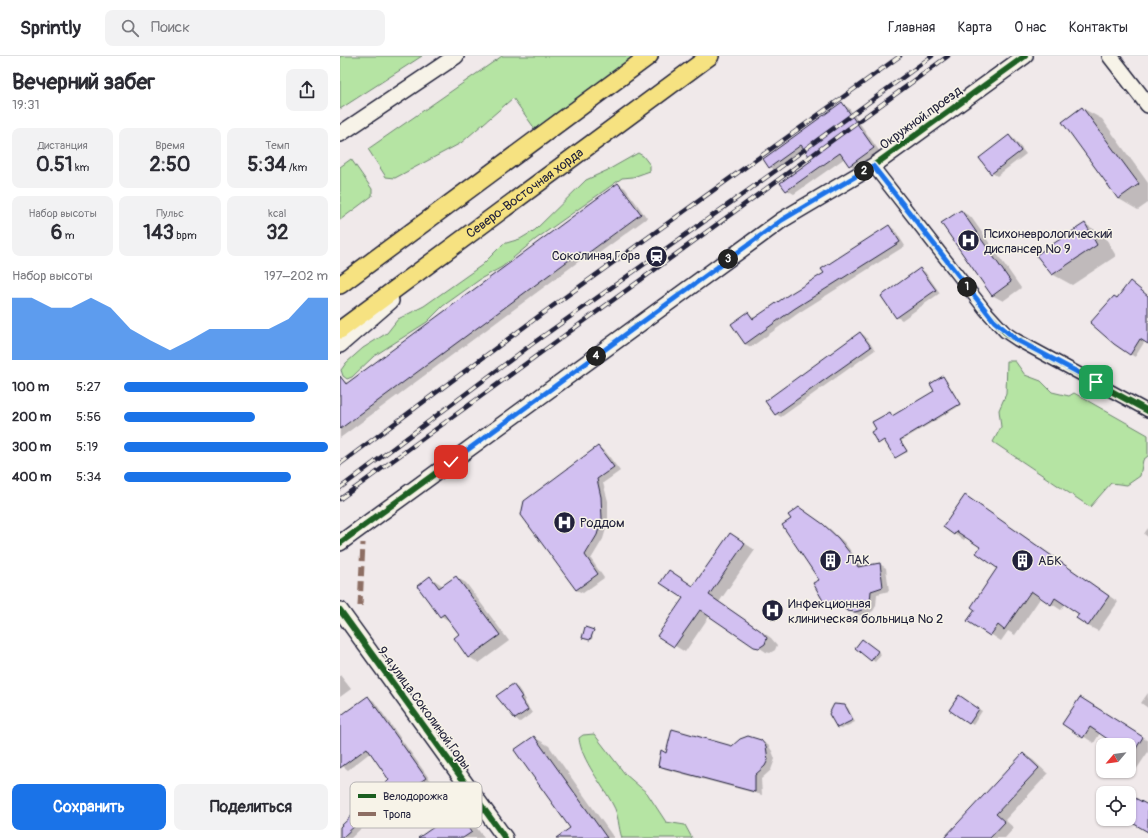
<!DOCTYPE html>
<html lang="ru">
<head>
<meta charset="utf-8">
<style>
  :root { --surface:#fff; --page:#f2f2f3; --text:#2b2b33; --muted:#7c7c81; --line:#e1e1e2; --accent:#1a73e8 }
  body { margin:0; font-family:Pangolin,sans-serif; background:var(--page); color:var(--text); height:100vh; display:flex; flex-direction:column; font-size:15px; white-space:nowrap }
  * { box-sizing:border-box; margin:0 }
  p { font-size:13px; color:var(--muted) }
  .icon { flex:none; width:22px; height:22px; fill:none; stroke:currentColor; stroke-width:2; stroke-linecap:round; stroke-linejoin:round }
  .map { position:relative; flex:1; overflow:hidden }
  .drawer { display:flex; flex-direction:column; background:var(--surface); width:340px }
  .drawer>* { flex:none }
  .needle { width:26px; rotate:241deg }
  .tools { position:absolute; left:756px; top:682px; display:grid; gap:8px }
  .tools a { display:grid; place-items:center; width:40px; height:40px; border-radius:8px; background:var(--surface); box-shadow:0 1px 3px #0004; font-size:20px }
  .pin { position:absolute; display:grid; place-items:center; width:34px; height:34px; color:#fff; margin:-17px; border-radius:8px; box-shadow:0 2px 6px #0006 }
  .km { position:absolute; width:20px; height:20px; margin:-10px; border-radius:50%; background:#222; color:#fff; font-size:11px; line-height:20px; text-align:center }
  .round { display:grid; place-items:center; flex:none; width:42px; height:42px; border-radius:8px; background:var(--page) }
  .overview { display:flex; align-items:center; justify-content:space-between; height:68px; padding:0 12px }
  h1 { font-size:22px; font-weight:700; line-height:30px }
  .metrics { display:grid; grid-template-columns:repeat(3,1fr); gap:6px; height:68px; padding:4px 12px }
  .metrics div { display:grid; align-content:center; border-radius:8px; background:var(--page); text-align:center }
  .metrics b { font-size:20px; font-weight:700 }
  .metrics small { font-size:11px; font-weight:400 }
  .metrics p { font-size:11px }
  .chart { height:112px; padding:8px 12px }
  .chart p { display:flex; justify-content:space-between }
  .chart svg { width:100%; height:72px; margin-top:4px; fill:var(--accent); opacity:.7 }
  .cta { display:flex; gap:8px; margin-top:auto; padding:8px 12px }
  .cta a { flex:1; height:46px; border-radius:8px; background:var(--accent); color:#fff; font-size:16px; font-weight:700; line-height:46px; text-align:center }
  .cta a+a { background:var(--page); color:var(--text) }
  ul { padding:0 12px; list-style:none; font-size:13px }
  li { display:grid; grid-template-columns:64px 48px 1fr; align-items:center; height:30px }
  li i { height:10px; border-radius:5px; background:var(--accent) }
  header { display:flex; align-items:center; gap:24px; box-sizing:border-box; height:56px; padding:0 20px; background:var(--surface); border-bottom:1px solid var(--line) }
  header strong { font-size:19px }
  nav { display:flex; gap:22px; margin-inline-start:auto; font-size:14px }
  .search { width:280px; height:36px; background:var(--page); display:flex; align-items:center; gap:10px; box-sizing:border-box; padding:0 14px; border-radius:8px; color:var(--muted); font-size:15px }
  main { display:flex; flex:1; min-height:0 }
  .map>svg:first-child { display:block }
  .green { fill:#b5e4a3; stroke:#6c836f }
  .shadow { fill:#0003 }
  .building { fill:#d2c0f1; stroke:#22223b }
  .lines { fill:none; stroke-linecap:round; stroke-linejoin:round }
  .street-casing { stroke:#22223b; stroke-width:14 }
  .secondary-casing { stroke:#22223b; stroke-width:18 }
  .primary-casing { stroke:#22223b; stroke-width:20 }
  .street { stroke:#f7f3e8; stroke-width:11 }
  .secondary { stroke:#f7f3e8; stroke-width:15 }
  .primary { stroke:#f6e281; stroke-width:17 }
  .rail-casing { stroke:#22223b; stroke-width:4.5 }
  .rail { stroke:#f7f3e8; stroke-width:3; stroke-dasharray:9; stroke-linecap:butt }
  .quiet { stroke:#8d6e63; stroke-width:5; stroke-dasharray:10 5; stroke-linecap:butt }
  .cycleway-casing { stroke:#f7f3e8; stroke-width:8 }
  .cycleway { stroke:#1b5e20; stroke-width:6 }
  .route-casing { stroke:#fff; stroke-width:8 }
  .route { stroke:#1a73e8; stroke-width:5 }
  .labels { text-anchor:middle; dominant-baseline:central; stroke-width:3; stroke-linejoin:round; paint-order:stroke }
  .street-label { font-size:13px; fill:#22223b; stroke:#f7f3e8 }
  .poi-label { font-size:13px; fill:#22223b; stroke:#f7f3e8; text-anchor:start }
  .key { fill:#f7f3e8; stroke:#b7b4b4; stroke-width:1 }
  .key-label { font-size:11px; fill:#22223b }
</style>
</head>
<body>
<header>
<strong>Sprintly</strong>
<div class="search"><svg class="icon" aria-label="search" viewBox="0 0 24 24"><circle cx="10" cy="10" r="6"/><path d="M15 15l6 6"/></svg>Поиск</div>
<nav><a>Главная</a><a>Карта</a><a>О нас</a><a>Контакты</a></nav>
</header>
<main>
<section class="drawer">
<div class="overview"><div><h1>Вечерний забег</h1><p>19:31</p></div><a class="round"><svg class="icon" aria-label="share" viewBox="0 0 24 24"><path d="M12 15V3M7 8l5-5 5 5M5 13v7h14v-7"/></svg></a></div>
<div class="metrics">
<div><p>Дистанция</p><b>0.51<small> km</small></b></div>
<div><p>Время</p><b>2:50</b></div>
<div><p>Темп</p><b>5:34<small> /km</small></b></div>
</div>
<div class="metrics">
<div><p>Набор высоты</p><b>6<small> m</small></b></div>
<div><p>Пульс</p><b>143<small> bpm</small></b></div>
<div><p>kcal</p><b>32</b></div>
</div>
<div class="chart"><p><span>Набор высоты</span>197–202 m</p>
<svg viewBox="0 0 160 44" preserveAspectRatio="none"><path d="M0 44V6L10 6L20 12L30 12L40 6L50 12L60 25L70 32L80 38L90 32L100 25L110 25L120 25L130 25L140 19L150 6L160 6V44z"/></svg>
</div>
<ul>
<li><b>100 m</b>5:27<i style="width:90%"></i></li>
<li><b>200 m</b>5:56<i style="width:64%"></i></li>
<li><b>300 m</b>5:19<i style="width:100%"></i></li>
<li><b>400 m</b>5:34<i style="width:82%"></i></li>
</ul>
<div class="cta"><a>Сохранить</a><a>Поделиться</a></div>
</section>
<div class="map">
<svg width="808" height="782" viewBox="0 0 808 782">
  <rect width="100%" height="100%" fill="#f0e9ea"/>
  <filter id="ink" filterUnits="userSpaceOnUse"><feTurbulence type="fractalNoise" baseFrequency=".025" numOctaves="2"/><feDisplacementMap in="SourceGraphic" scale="8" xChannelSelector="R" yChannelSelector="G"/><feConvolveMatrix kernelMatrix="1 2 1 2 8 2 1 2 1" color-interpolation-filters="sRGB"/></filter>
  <g filter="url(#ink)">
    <g class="green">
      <path d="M 0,0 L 82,0 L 0,53 Z"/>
      <path d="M 162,0 L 294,0 L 195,73 L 173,42 L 121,87 L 55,122 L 46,121 L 28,93 Z"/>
      <path d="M 298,97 L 303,100 L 310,109 L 310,115 L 293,121 L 282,122 L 196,183 L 162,211 L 142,222 L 103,250 L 87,266 L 34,300 L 12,321 L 7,323 L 3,320 L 1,314 L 6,307 L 23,292 L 47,277 L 58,263 L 84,250 L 142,209 L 163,188 L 180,183 L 195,174 L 246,124 L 268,114 Z"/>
      <path d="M 11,103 L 32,133 L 32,140 L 0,164 L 0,111 Z"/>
      <path d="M 667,305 L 675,305 L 685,319 L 701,325 L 712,336 L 729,340 L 734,337 L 808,379 L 808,400 L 803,404 L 800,420 L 787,429 L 771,427 L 750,451 L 653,386 L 661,371 L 659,354 L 666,338 Z"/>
      <path d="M 254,678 L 285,718 L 307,737 L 326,766 L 345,769 L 352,782 L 282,782 C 278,771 279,759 273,749 C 263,729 241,704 239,682 L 243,679 Z"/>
    </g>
    <g class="shadow">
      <path d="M 502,48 L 509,52 L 540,96 L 517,113 L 510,109 L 505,102 L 454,138 L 447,134 L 441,127 L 473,104 L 466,94 L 437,115 L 430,111 Z"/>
      <path d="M 742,52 L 762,63 L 808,127 L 808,147 L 798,154 L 779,143 L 723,66 Z"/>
      <path d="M 669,80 L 674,83 L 686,98 L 657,120 L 652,117 Z"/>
      <path d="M 278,128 L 285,132 L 307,162 L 251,203 L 246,200 L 0,382 L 0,323 L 8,327 Z"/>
      <path d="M 621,155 L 631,161 L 681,232 L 663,245 L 652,239 Z"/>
      <path d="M 745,168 L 764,179 L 776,200 L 732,229 L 712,218 Z"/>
      <path d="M 549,170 L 555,174 L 565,190 L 460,256 L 411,291 L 405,288 L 408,257 L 416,263 L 485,218 Z"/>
      <path d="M 580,213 L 585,216 L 600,237 L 562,264 L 557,261 L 542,241 Z"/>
      <path d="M 795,229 L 808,240 L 808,287 L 805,285 L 795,301 L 790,298 L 777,243 Z"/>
      <path d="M 520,277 L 525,280 L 535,294 L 441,361 L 436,358 Z"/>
      <path d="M 603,321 L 621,349 L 561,385 L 568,396 L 556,401 L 546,384 L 539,387 L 538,374 L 550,357 L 553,361 L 596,335 Z"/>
      <path d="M 258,391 L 265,395 L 280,415 L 263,427 L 268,445 L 268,466 L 263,483 L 251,503 L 264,522 L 243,537 L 236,534 Z"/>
      <path d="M 635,447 L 778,546 L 758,575 L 748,570 L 740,558 L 725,548 L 721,554 L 701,541 L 675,579 L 668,575 L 661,585 L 629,564 L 659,512 L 641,491 L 626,481 L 624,484 L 604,471 Z"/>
      <path d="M 466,456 L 490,473 L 505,487 L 523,512 L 540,508 L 546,512 L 549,535 L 537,538 L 536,550 L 533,555 L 526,559 L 519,559 L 501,549 L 493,553 L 487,549 Z"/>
      <path d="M 808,472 L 808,481 L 804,478 Z"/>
      <path d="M 400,484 L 415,494 L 379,546 L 431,582 L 437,589 L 435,594 L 430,597 L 426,596 L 370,559 L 345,596 L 319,580 L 344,542 L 329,515 L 354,531 Z"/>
      <path d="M 90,521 L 103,530 L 116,521 L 126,527 L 169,585 L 139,607 L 129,601 L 120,579 L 111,566 L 101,560 Z"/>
      <path d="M 253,575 L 252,584 L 244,582 Z"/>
      <path d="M 525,586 L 541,598 L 535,606 L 532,604 Z"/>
      <path d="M 0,619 L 11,633 L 0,641 Z"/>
      <path d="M 173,629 L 178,632 L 186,644 L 184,645 L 192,657 L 180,666 L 175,663 Z"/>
      <path d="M 808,637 L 808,652 L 801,647 Z"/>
      <path d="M 28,641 L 34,645 L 91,725 L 67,742 L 59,736 L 11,782 L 0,782 L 0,769 L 2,771 L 50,724 L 31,696 L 8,714 L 0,708 L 0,662 Z"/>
      <path d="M 623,642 L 642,655 L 633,669 L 611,654 Z"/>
      <path d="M 750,648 L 808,685 L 808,696 L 796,714 L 789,710 L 789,689 L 767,689 L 771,683 L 760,677 L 754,687 L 724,668 Z"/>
      <path d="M 505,650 L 508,652 L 515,666 L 501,673 L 498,672 Z"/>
      <path d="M 194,681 L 209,690 L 274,782 L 217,782 L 231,772 Z"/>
      <path d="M 414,682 L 428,689 L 432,695 L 435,703 L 431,714 L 421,723 L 422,739 L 325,713 L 319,709 L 326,698 L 392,691 L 400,684 Z"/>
      <path d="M 683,698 L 693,704 L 708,718 L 665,764 L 674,772 L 665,782 L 605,782 Z"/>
      <path d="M 117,756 L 131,764 L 144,782 L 79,782 Z"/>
    </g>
    <g class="building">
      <path d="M 502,46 L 534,92 L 509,110 L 500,97 L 446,135 L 440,127 L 472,104 L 461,89 L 429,112 L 423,103 Z"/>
      <path d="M 742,51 L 799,128 L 778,143 L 722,66 Z"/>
      <path d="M 669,79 L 681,95 L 651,118 L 639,102 Z"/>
      <path d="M 278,127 L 301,158 L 244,200 L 240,196 L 0,373 L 0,320 L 6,328 Z"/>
      <path d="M 621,154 L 671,226 L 652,240 L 601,167 Z"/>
      <path d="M 745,167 L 757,189 L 712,219 L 696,199 Z"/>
      <path d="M 549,169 L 560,186 L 454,253 L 405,288 L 391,268 L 408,256 L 413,263 L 448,239 L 484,217 L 481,213 Z"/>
      <path d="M 580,212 L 596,234 L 556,262 L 541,240 Z"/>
      <path d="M 790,225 L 808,240 L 808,288 L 800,283 L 790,299 L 774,288 L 750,267 L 774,240 L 777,242 Z"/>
      <path d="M 520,276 L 531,291 L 435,359 L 425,345 Z"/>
      <path d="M 603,320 L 620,348 L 560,384 L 567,395 L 555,402 L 544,384 L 538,388 L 531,376 L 536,373 L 532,366 L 550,356 L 552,360 L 594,335 L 590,328 Z"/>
      <path d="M 258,390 L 274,411 L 257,423 L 261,441 L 262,462 L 257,479 L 245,499 L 258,518 L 236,534 L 181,459 L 184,445 Z"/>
      <path d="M 625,439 L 769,540 L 748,570 L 736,562 L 739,558 L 715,542 L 711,549 L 691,535 L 664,574 L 658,569 L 650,580 L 627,565 L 635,554 L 631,551 L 657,512 L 636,497 L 640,491 L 616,475 L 614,479 L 603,471 Z"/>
      <path d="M 459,451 L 483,468 L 498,482 L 513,501 L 518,511 L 540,507 L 543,531 L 531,535 L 530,546 L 522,554 L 515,556 L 507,555 L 497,546 L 494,545 L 486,550 L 473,527 L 479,524 L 442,469 L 451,463 L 448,459 Z"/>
      <path d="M 390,477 L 405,487 L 369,539 L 421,575 L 427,582 L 425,588 L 419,592 L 414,591 L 360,554 L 334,591 L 317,580 L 343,542 L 320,527 L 329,514 L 353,530 Z"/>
      <path d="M 90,520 L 99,532 L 116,520 L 160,579 L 128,602 L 114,582 L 119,578 L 104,558 L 100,561 L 77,530 Z"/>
      <path d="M 245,571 L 254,574 L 250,584 L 242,582 Z"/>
      <path d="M 522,583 L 538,595 L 531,605 L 515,592 Z"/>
      <path d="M 173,628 L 182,641 L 180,642 L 188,654 L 175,663 L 156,640 Z"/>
      <path d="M 619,639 L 639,653 L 629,668 L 609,654 Z"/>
      <path d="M 28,640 L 86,722 L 60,740 L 55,732 L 2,782 L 0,782 L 0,771 L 49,724 L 27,692 L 0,712 L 0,660 Z"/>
      <path d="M 740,641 L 803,681 L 789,704 L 789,689 L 766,689 L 769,684 L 750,671 L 743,682 L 722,668 Z"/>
      <path d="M 494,648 L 505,649 L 513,664 L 497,672 L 489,658 Z"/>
      <path d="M 332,673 L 392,690 L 400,683 L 408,680 L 421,684 L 426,690 L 428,704 L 425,710 L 415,719 L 415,736 L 318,710 L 321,694 L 326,697 Z"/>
      <path d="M 194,680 L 267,782 L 216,782 L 230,772 L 174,694 Z"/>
      <path d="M 683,697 L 699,712 L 656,758 L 665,766 L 650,782 L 604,782 Z"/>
      <path d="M 795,742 L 808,749 L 808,776 L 789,765 L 789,752 Z"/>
      <path d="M 117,755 L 132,776 L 123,782 L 78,782 Z"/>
    </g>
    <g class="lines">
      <defs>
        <path id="street" d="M 533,110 L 645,254 L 665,276 L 677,284 L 808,355"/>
        <g id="secondary">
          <path d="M 770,0 L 808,49"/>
          <path d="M 0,78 L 116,0"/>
          <path d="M 0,289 L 51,245"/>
          <path d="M 0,487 L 442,164 L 533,110 L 685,0"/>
          <path d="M 0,554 L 165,782"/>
        </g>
        <g id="primary">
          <path d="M 0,229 L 309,0"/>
          <path id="s1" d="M 0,274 L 370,0"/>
        </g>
      </defs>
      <use href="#street" class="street-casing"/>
      <use href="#secondary" class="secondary-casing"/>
      <use href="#primary" class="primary-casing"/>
      <use href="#street" class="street"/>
      <use href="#secondary" class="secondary"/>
      <use href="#primary" class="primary"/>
      <defs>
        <g id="rail">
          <path d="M 0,408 L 203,257 L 560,0"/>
          <path d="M 0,432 L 192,288 L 438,113 L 592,0"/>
          <path d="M 0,443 L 608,0"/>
        </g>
      </defs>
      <use href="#rail" class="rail-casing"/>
      <use href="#rail" class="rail"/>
      <path class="quiet" d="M 20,550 L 23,487"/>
      <defs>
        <g id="cycleway">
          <path d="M 533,110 L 645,254 L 665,276 L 677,284 L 808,355"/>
          <path d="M 0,487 L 442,164 L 533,110 L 685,0"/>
          <path d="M 0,554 L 165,782"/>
        </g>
      </defs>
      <use href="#cycleway" class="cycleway-casing"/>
      <use href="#cycleway" class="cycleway"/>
    </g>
  </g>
  <g class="lines" filter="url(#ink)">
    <defs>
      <path id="route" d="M 111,406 L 442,164 L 533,110 L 654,265 L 677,284 L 756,326"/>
    </defs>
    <use href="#route" class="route-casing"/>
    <use href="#route" class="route"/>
  </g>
  <defs>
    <symbol id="hospital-disc" viewBox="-11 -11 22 22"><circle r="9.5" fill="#22223b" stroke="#f7f3e8"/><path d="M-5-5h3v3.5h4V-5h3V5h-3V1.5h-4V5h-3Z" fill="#fff"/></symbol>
    <symbol id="station-disc" viewBox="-11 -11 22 22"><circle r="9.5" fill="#22223b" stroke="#f7f3e8"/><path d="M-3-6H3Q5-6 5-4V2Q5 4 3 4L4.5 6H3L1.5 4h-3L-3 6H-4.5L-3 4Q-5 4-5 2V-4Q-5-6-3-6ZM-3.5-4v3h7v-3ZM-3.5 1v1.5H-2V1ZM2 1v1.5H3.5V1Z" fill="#fff"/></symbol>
    <symbol id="building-disc" viewBox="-11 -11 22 22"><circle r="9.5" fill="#22223b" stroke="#f7f3e8"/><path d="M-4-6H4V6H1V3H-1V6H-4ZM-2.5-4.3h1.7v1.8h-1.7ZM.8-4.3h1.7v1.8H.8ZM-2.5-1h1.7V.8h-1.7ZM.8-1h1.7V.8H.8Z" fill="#fff"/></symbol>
  </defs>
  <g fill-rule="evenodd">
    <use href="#hospital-disc" x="616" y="172" width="25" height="25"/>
    <use href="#station-disc" x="304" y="188" width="25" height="25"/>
    <use href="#hospital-disc" x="212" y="454" width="25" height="25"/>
    <use href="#building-disc" x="478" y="492" width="25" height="25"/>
    <use href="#building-disc" x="670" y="492" width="25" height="25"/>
    <use href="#hospital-disc" x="420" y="542" width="25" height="25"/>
  </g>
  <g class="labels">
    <g class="street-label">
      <text transform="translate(581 62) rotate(-36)">Окружной проезд</text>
      <text stroke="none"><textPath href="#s1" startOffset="230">Северо-Восточная хорда</textPath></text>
      <text transform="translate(84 652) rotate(54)">9-я улица Соколиной Горы</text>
    </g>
    <g class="poi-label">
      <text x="644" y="178">Психоневрологический<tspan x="644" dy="15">диспансер № 9</tspan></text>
      <text x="300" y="200" text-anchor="end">Соколиная Гора</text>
      <text x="240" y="467">Роддом</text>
      <text x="506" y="504">ЛАК</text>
      <text x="698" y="505">АБК</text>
      <text x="448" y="548">Инфекционная<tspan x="448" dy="15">клиническая больница № 2</tspan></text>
    </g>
  </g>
  <rect x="10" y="726" width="132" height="46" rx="6" class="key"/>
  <rect x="18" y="738" width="18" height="4" fill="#1b5e20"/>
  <rect x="18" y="756" width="18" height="4" fill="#8d6e63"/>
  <g class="key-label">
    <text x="43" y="744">Велодорожка</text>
    <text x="43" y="762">Тропа</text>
  </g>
</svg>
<div class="tools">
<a><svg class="needle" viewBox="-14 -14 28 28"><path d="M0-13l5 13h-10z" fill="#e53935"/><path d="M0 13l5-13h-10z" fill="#7c7c81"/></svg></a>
<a><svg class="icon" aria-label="locate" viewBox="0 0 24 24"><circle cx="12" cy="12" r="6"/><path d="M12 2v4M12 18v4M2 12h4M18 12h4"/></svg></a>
</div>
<div class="pin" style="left:756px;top:326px;background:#1e9e55"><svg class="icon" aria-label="arrive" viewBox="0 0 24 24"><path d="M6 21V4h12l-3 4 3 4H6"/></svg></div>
<div class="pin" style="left:111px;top:406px;background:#d93025"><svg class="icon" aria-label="check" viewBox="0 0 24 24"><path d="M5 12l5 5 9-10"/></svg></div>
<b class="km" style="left:627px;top:231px">1</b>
<b class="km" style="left:524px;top:115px">2</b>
<b class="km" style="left:388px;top:203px">3</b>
<b class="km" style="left:256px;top:300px">4</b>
</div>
</main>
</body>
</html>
